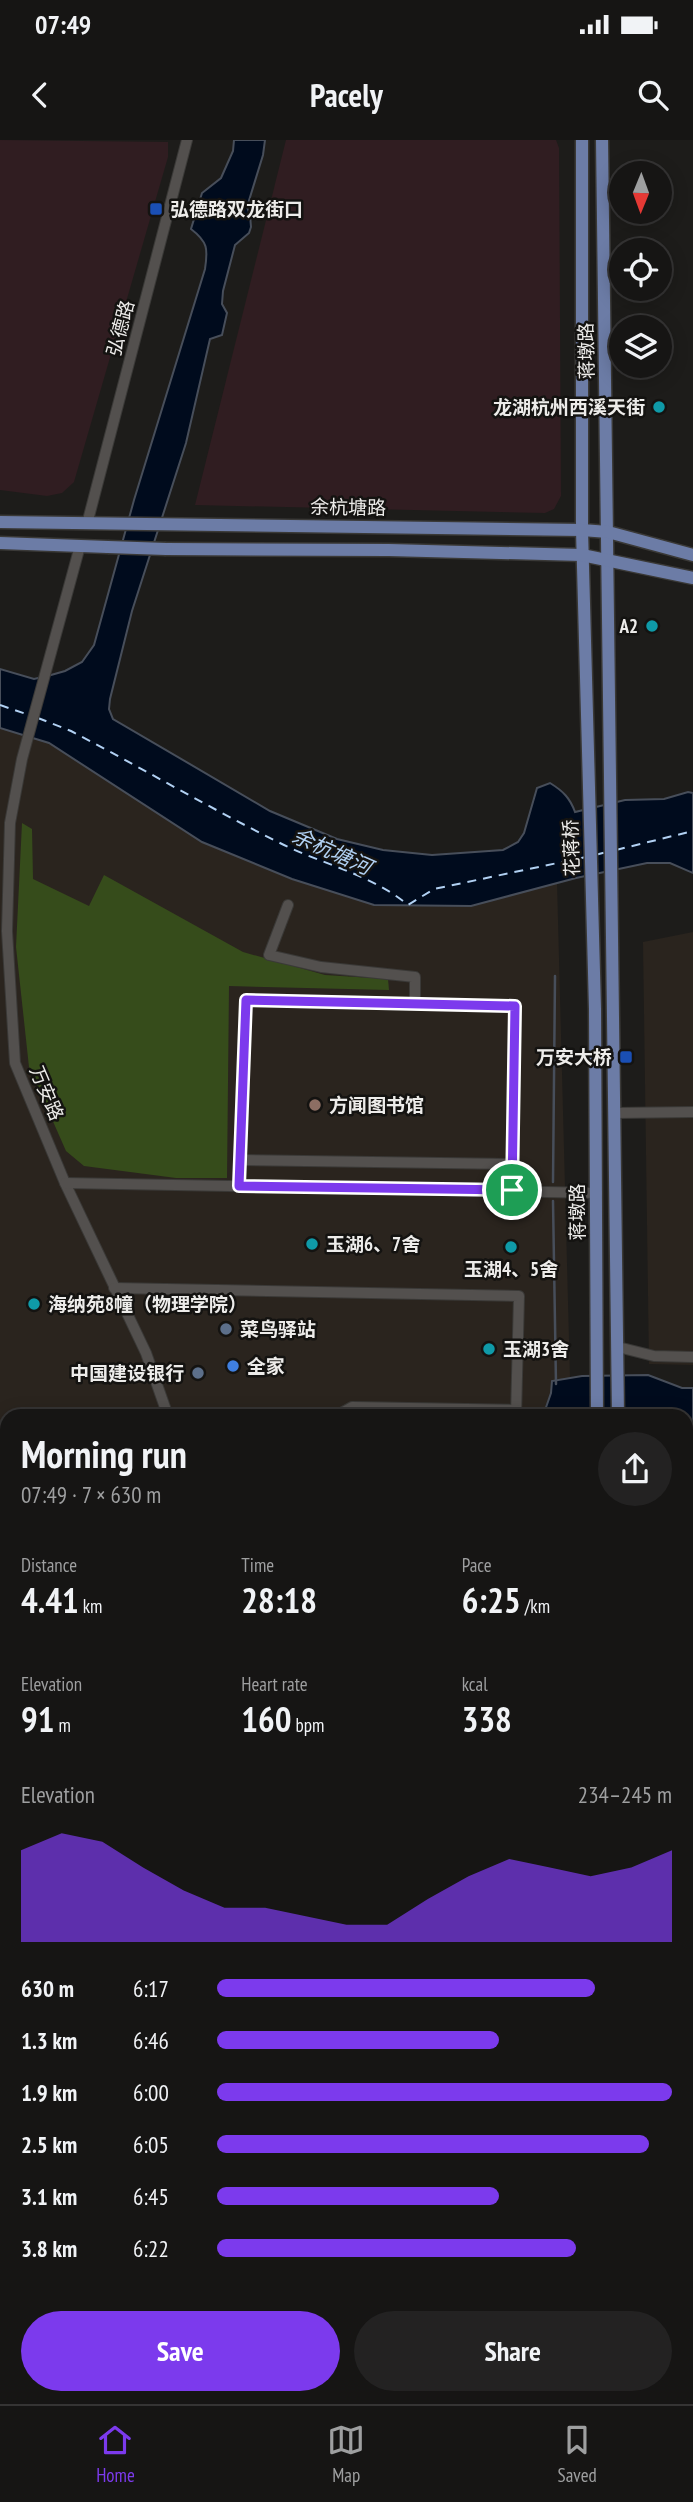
<!DOCTYPE html>
<html lang="en">
<head>
<meta charset="utf-8">
<style>
  :root { --surface:#161514; --page:#232222; --text:#f1f3f6; --muted:#9e9fa0; --line:#353434; --accent:#7c3aed }
  body { margin:0; font-family:"PT Sans Narrow","Noto Sans SC",sans-serif; background:var(--page); color:var(--text); height:100vh; display:flex; flex-direction:column; font-size:26px; white-space:nowrap }
  * { box-sizing:border-box; margin:0 }
  p { font-size:23px; color:var(--muted) }
  .icon { flex:none; width:38px; height:38px; fill:none; stroke:currentColor; stroke-width:2; stroke-linecap:round; stroke-linejoin:round }
  .map { position:relative; flex:1; overflow:hidden }
  .panel { position:absolute; left:0px; top:1269px; width:693px; height:996px; display:flex; flex-direction:column; background:var(--surface); border-radius:21px 21px 0 0; box-shadow:0 4px 18px #0003,0 0 0 2px var(--line) }
  .panel>* { flex:none }
  .needle { width:46px; rotate:181deg }
  .buttons { position:absolute; left:609px; top:21px; display:grid; gap:14px }
  .buttons a { display:grid; place-items:center; width:63px; height:63px; border-radius:50%; background:var(--surface); box-shadow:0 4px 18px #0003,0 0 0 2px var(--line); font-size:35px }
  .pin { position:absolute; display:grid; place-items:center; width:60px; height:60px; color:#fff; margin:-30px; border:4px solid #fff; border-radius:50%; box-shadow:0 2px 7px #0007 }
  .round { display:grid; place-items:center; flex:none; width:74px; height:74px; border-radius:37px; background:var(--page) }
  .summary { display:flex; align-items:center; justify-content:space-between; height:119px; padding:0 21px }
  h1 { font-size:38px; font-weight:800; line-height:52px }
  .metrics { display:grid; grid-template-columns:repeat(3,1fr); gap:10px; height:119px; padding:7px 21px }
  .metrics div { display:grid; align-content:center }
  .metrics b { font-size:35px; font-weight:800 }
  .metrics small { font-size:19px; font-weight:400 }
  .metrics p { font-size:19px }
  .chart { height:196px; padding:14px 21px }
  .chart p { display:flex; justify-content:space-between }
  .chart svg { width:100%; height:126px; margin-top:7px; fill:var(--accent); opacity:.7 }
  .primary-button { display:flex; gap:14px; margin-top:auto; padding:14px 21px }
  .primary-button a { flex:1; height:80px; border-radius:42px; background:var(--accent); color:#fff; font-size:28px; font-weight:800; line-height:80px; text-align:center }
  .primary-button a+a { background:var(--page); color:var(--text) }
  ul { padding:0 21px; list-style:none; font-size:23px }
  li { display:grid; grid-template-columns:112px 84px 1fr; align-items:center; height:52px }
  li i { height:18px; border-radius:9px; background:var(--accent) }
  .status { display:flex; justify-content:space-between; align-items:center; height:49px; padding:0 35px; background:var(--surface); direction:ltr }
  .status svg { height:19px; fill:currentColor }
  header { display:flex; justify-content:space-between; align-items:center; height:91px; padding:0 21px; background:var(--surface); font-size:32px; font-weight:800 }
  .tab-bar { display:flex; justify-content:space-around; align-items:center; height:98px; border-top:2px solid var(--line); background:var(--surface); font-size:19px; color:var(--muted) }
  .tab-bar a { display:grid; justify-items:center; gap:4px }
  .tab-bar .selected { color:var(--accent) }
  .map>svg:first-child { display:block }
  .commercial { fill:#301d21 }
  .built { fill:#2a241e }
  .green { fill:#364c1b }
  .water { fill:#000b1d; stroke:#474e5a; stroke-width:2 }
  .lines { fill:none; stroke-linecap:round; stroke-linejoin:round }
  .stream { stroke:#474e5a; stroke-width:2.5 }
  .ferry { stroke:#b1d1f3; stroke-width:2; stroke-dasharray:9 7; stroke-linecap:butt }
  .minor-casing { stroke:#3a3937; stroke-width:12 }
  .major-casing { stroke:#3a3937; stroke-width:15 }
  .minor { stroke:#53504e; stroke-width:10 }
  .major { stroke:#6c7ca6; stroke-width:12 }
  .major-bridge-casing { stroke:#3a3937; stroke-width:15; stroke-linecap:butt }
  .major-bridge { stroke:#6c7ca6; stroke-width:12 }
  .route-casing { stroke:#fff; stroke-width:14 }
  .route { stroke:#7c3aed; stroke-width:9 }
  .transit-dot { fill:#1a4fb4; stroke:#141311; stroke-width:2.5 }
  .culture-dot { fill:#0f9aa8; stroke:#141311; stroke-width:2.5 }
  .education-dot { fill:#8d6e63; stroke:#141311; stroke-width:2.5 }
  .service-dot { fill:#5c6f8a; stroke:#141311; stroke-width:2.5 }
  .shop-dot { fill:#3f7fe0; stroke:#141311; stroke-width:2.5 }
  .labels { text-anchor:middle; dominant-baseline:central; stroke-width:5; stroke-linejoin:round; paint-order:stroke }
  .poi-label { font-size:19px; font-weight:bold; fill:#edecea; stroke:#141311; text-anchor:start }
  .street-label { font-size:19px; fill:#edecea; stroke:#141311 }
  .water-label { font-size:21px; font-style:italic; fill:#b1d1f3; stroke:#141311 }
</style>
</head>
<body>
<div class="status"><b>07:49</b><svg viewBox="0 0 49 12"><path d="M0 12V9h3v3zM5 12V6h3v6zM10 12V3h3v9zM15 12V0h3v12zM26 1h20v11H26zM47 4h2v5h-2z"/></svg></div>
<header><svg class="icon" aria-label="back" viewBox="0 0 24 24"><path d="M15 5l-7 7 7 7"/></svg>Pacely<svg class="icon" aria-label="search" viewBox="0 0 24 24"><circle cx="10" cy="10" r="6"/><path d="M15 15l6 6"/></svg></header>
<div class="map">
<svg width="693" height="2264" viewBox="0 0 693 2264">
  <rect width="100%" height="100%" fill="#1d1c1a"/>
  <g class="commercial">
    <path d="M 0,0 L 168,2 L 168,17 L 74,342 L 62,353 L 47,356 L 0,350 Z"/>
    <path d="M 286,0 L 556,0 L 559,8 L 561,356 L 554,369 L 545,373 L 195,365 Z"/>
    <path d="M 693,1279 L 693,1440 L 686,1442 L 686,1280 Z"/>
  </g>
  <g class="built">
    <path d="M 0,588 L 49,603 L 202,702 L 292,739 L 374,765 L 471,766 L 557,742 L 571,1276 L 7,1276 L 7,2258 L 439,2258 L 425,2264 L 0,2264 Z"/>
    <path d="M 693,792 L 693,1225 L 649,1224 L 643,802 Z"/>
    <path d="M 693,1483 L 693,2125 L 686,2128 L 686,1484 Z"/>
  </g>
  <path class="green" d="M 22,683 L 32,689 L 33,739 L 89,766 L 104,735 L 243,812 L 325,835 L 388,839 L 389,850 L 229,846 L 227,1038 L 176,1038 L 84,1026 L 66,1011 L 29,927 L 16,807 Z"/>
  <g class="water">
    <path d="M 234,0 L 265,0 L 263,15 L 247,67 L 250,75 L 251,87 L 249,93 L 235,105 L 223,151 L 222,164 L 227,173 L 222,195 L 210,199 L 186,303 L 132,471 L 110,559 L 109,569 L 113,579 L 270,671 L 337,699 L 383,710 L 432,715 L 503,710 L 518,702 L 524,693 L 537,648 L 550,643 C 563,651 570,658 575,672 L 625,660 L 664,659 L 688,652 L 693,653 L 693,733 L 670,723 L 647,723 L 576,738 L 471,766 L 374,765 L 292,739 L 202,702 L 49,603 L 0,588 L 0,529 L 34,539 L 51,535 L 65,531 L 82,522 L 94,505 L 134,360 L 205,129 C 208,109 208,102 191,89 L 202,53 L 221,38 L 233,11 Z"/>
    <path d="M 648,1235 L 682,1248 L 693,1248 L 693,1280 L 686,1283 L 686,1276 L 543,1276 L 551,1253 L 552,1241 L 582,1236 Z"/>
  </g>
  <g class="lines">
    <g class="stream">
      <path d="M 553,1042 L 555,836"/>
      <path d="M 553,1061 L 556,1244"/>
      <path d="M 406,2264 L 419,2258"/>
    </g>
    <g class="ferry">
      <path d="M 0,565 L 29,575"/>
      <path d="M 38,578 L 71,591 C 142,628 211,669 284,705 C 325,725 372,735 408,765 L 434,749 L 586,717"/>
      <path d="M 616,710 L 693,691"/>
      <path d="M 595,715 L 607,712"/>
    </g>
    <defs>
      <g id="minor">
        <path d="M 87,384 L 187,0"/>
        <path d="M 80,406 L 22,619 L 10,683 L 7,791 L 15,923 L 65,1043 L 146,1213 L 168,1276"/>
        <path d="M 288,765 L 269,815 L 321,827 L 415,837 L 415,864 L 515,866 L 512,1050"/>
        <path d="M 614,973 L 693,972"/>
        <path d="M 240,1020 L 513,1024"/>
        <path d="M 65,1043 L 597,1053"/>
        <path d="M 239,1046 L 246,860 L 415,864"/>
        <path d="M 114,1148 L 519,1156 L 516,1276"/>
        <path d="M 618,1207 L 654,1216 L 693,1217"/>
        <path d="M 336,1276 L 352,1267 L 517,1270"/>
        <path d="M 686,1462 L 693,1460"/>
        <path d="M 0,1465 L 7,1465"/>
        <path d="M 0,1852 L 7,1850"/>
        <path d="M 0,2032 L 7,2049"/>
        <path d="M 0,2081 L 7,2078"/>
        <path d="M 351,2258 L 353,2263 L 351,2264"/>
        <path d="M 442,2264 L 456,2258"/>
      </g>
      <g id="major">
        <path d="M 582,0 L 582,390 L 595,869 L 597,1276"/>
        <path d="M 602,0 L 618,1276"/>
        <path d="M 0,382 L 582,390 L 608,392 L 693,415"/>
        <path d="M 0,403 L 108,407"/>
        <path d="M 166,409 L 389,410 L 582,415 L 693,438"/>
        <path d="M 686,2096 L 693,2114"/>
        <path d="M 686,2168 L 693,2183"/>
      </g>
    </defs>
    <use href="#minor" class="minor-casing"/>
    <use href="#major" class="major-casing"/>
    <use href="#minor" class="minor"/>
    <use href="#major" class="major"/>
    <defs>
      <path id="major-bridge" d="M 108,407 L 166,409"/>
    </defs>
    <use href="#major-bridge" class="major-bridge-casing"/>
    <use href="#major-bridge" class="major-bridge"/>
  </g>
  <g class="lines">
    <defs>
      <path id="route" d="M 246,860 L 515,866 L 512,1050 L 239,1046 Z"/>
    </defs>
    <use href="#route" class="route-casing"/>
    <use href="#route" class="route"/>
  </g>
  <g class="transit-dot">
    <rect x="149" y="62" width="14" height="14" rx="3.5"/>
    <rect x="619" y="910" width="14" height="14" rx="3.5"/>
  </g>
  <g class="culture-dot">
    <circle cx="659" cy="267" r="7"/>
    <circle cx="652" cy="486" r="7"/>
    <circle cx="312" cy="1104" r="7"/>
    <circle cx="511" cy="1107" r="7"/>
    <circle cx="34" cy="1164" r="7"/>
    <circle cx="489" cy="1209" r="7"/>
  </g>
  <circle class="education-dot" cx="315" cy="965" r="7"/>
  <g class="service-dot">
    <circle cx="226" cy="1189" r="7"/>
    <circle cx="198" cy="1233" r="7"/>
  </g>
  <circle class="shop-dot" cx="233" cy="1226" r="7"/>
  <g class="labels">
    <g class="poi-label">
      <text x="170" y="69">弘德路双龙街口</text>
      <text x="645" y="267" text-anchor="end">龙湖杭州西溪天街</text>
      <text x="638" y="486" text-anchor="end">A2</text>
      <text x="612" y="917" text-anchor="end">万安大桥</text>
      <text x="329" y="965">方闻图书馆</text>
      <text x="326" y="1104">玉湖6、7舍</text>
      <text x="511" y="1129" text-anchor="middle">玉湖4、5舍</text>
      <text x="48" y="1164">海纳苑8幢（物理学院）</text>
      <text x="240" y="1189">菜鸟驿站</text>
      <text x="503" y="1209">玉湖3舍</text>
      <text x="247" y="1226">全家</text>
      <text x="184" y="1233" text-anchor="end">中国建设银行</text>
    </g>
    <g class="street-label">
      <text transform="translate(120 188) rotate(-75)">弘德路</text>
      <text transform="translate(586 211) rotate(-91)">蒋墩路</text>
      <text transform="translate(348 367) rotate(1)">余杭塘路</text>
      <text transform="translate(571 708) rotate(-92)">花蒋桥</text>
      <text transform="translate(47 953) rotate(67)">万安路</text>
      <text transform="translate(577 1072) rotate(-90)">蒋墩路</text>
    </g>
    <g class="water-label">
      <text transform="translate(332 711) rotate(24)">余杭塘河</text>
    </g>
  </g>
</svg>
<div class="buttons">
<a><svg class="needle" viewBox="-14 -14 28 28"><path d="M0-13l5 13h-10z" fill="#e53935"/><path d="M0 13l5-13h-10z" fill="#9e9fa0"/></svg></a>
<a><svg class="icon" aria-label="locate" viewBox="0 0 24 24"><circle cx="12" cy="12" r="6"/><path d="M12 2v4M12 18v4M2 12h4M18 12h4"/></svg></a>
<a><svg class="icon" aria-label="layers" viewBox="0 0 24 24"><path d="M12 4l9 5-9 5-9-5zM3 14l9 5 9-5"/></svg></a>
</div>
<div class="pin" style="left:512px;top:1050px;background:#1e9e55"><svg class="icon" aria-label="arrive" viewBox="0 0 24 24"><path d="M6 21V4h12l-3 4 3 4H6"/></svg></div>
<section class="panel">
<div class="summary"><div><h1>Morning run</h1><p>07:49 · 7 × 630 m</p></div><a class="round"><svg class="icon" aria-label="share" viewBox="0 0 24 24"><path d="M12 15V3M7 8l5-5 5 5M5 13v7h14v-7"/></svg></a></div>
<div class="metrics">
<div><p>Distance</p><b>4.41<small> km</small></b></div>
<div><p>Time</p><b>28:18</b></div>
<div><p>Pace</p><b>6:25<small> /km</small></b></div>
</div>
<div class="metrics">
<div><p>Elevation</p><b>91<small> m</small></b></div>
<div><p>Heart rate</p><b>160<small> bpm</small></b></div>
<div><p>kcal</p><b>338</b></div>
</div>
<div class="chart"><p><span>Elevation</span>234–245 m</p>
<svg viewBox="0 0 160 44" preserveAspectRatio="none"><path d="M0 44V12L10 6L20 9L30 18L40 26L50 32L60 32L70 35L80 38L90 38L100 29L110 21L120 15L130 18L140 21L150 18L160 12V44z"/></svg>
</div>
<ul>
<li><b>630 m</b>6:17<i style="width:83%"></i></li>
<li><b>1.3 km</b>6:46<i style="width:62%"></i></li>
<li><b>1.9 km</b>6:00<i style="width:100%"></i></li>
<li><b>2.5 km</b>6:05<i style="width:95%"></i></li>
<li><b>3.1 km</b>6:45<i style="width:62%"></i></li>
<li><b>3.8 km</b>6:22<i style="width:79%"></i></li>
</ul>
<div class="primary-button"><a>Save</a><a>Share</a></div>
</section>
</div>
<nav class="tab-bar">
<a class="selected"><svg class="icon" aria-label="home" viewBox="0 0 24 24"><path d="M3 11l9-7 9 7M6 9v11h12V9"/></svg>Home</a>
<a><svg class="icon" aria-label="map" viewBox="0 0 24 24"><path d="M3 6l6-2 6 2 6-2v14l-6 2-6-2-6 2zM9 4v14M15 6v14"/></svg>Map</a>
<a><svg class="icon" aria-label="saved" viewBox="0 0 24 24"><path d="M7 4h10v16l-5-4-5 4z"/></svg>Saved</a>
</nav>
</body>
</html>
